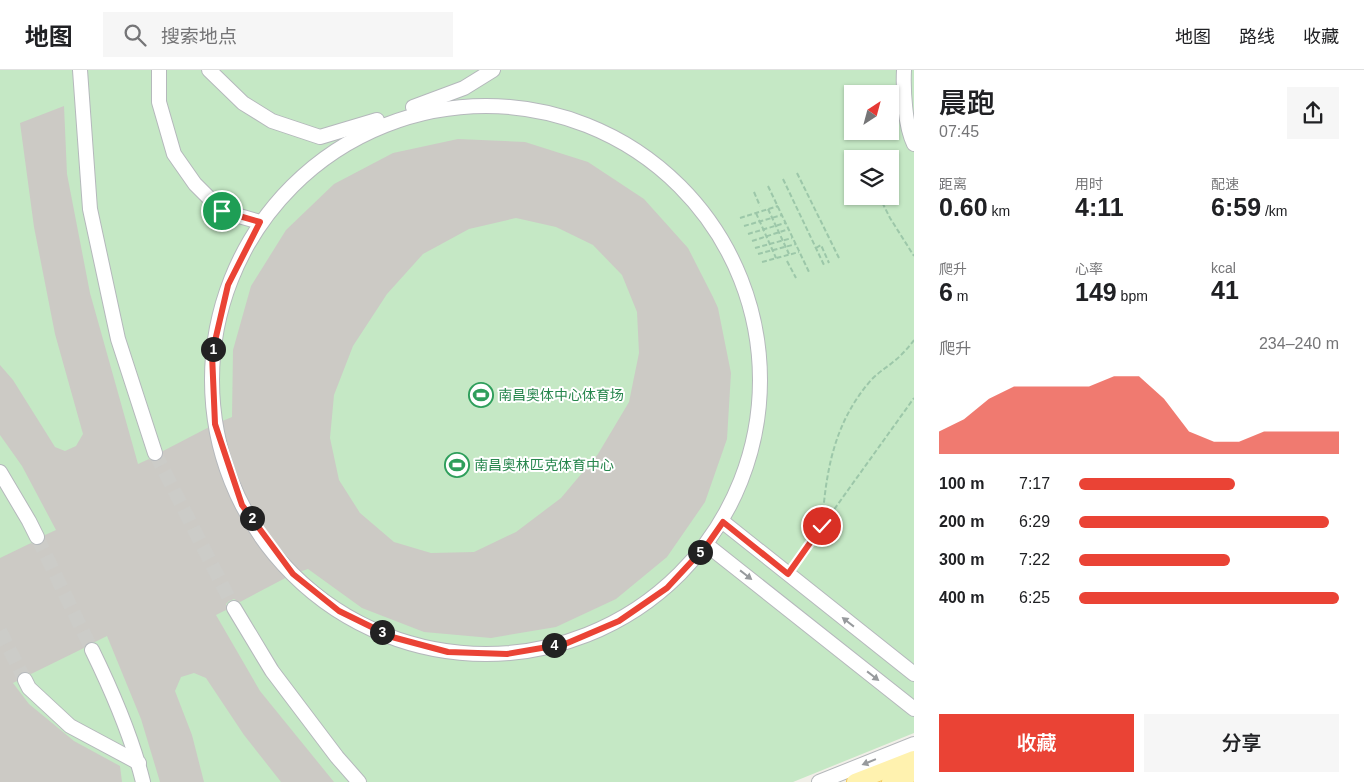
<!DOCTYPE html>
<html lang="zh">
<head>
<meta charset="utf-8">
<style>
  :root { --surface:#fff; --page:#f6f6f6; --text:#202124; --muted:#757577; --line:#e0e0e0; --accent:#ea4335 }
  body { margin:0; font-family:Helvetica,"Noto Sans SC",sans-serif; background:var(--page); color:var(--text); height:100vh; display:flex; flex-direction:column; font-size:19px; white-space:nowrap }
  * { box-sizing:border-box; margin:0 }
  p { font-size:16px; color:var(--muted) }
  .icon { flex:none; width:28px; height:28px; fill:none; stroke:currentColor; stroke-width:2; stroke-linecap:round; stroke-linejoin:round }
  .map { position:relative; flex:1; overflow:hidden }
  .panel { display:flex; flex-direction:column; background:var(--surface); width:450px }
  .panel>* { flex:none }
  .needle { width:32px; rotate:36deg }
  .fabs { position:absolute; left:844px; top:15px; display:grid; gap:10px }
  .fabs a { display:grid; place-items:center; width:55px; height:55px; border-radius:0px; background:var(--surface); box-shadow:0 1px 4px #0004; font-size:25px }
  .pin { position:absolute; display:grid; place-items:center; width:42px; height:42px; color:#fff; margin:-21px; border:2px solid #fff; border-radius:50%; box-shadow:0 1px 5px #0007 }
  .km { position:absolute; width:25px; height:25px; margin:-12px; border-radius:50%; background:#222; color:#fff; font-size:14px; line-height:25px; text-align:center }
  .round { display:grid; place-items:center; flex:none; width:52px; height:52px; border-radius:0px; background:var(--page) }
  .overview { display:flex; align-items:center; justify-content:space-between; height:85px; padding:0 25px }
  h1 { font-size:28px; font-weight:600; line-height:38px }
  .stats { display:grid; grid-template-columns:repeat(3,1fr); gap:8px; height:85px; padding:5px 25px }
  .stats div { display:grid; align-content:center }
  .stats b { font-size:25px; font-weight:600 }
  .stats small { font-size:14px; font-weight:400 }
  .stats p { font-size:14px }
  .chart { height:140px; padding:10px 25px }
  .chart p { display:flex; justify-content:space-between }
  .chart svg { width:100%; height:90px; margin-top:5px; fill:var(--accent); opacity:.7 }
  .primary-button { display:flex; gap:10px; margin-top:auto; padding:10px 25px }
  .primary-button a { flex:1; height:58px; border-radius:0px; background:var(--accent); color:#fff; font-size:20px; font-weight:600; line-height:58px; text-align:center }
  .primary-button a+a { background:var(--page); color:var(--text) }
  ul { padding:0 25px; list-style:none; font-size:16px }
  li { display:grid; grid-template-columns:80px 60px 1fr; align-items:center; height:38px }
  li i { height:12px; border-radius:6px; background:var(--accent) }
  header { display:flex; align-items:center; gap:30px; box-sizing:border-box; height:70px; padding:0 25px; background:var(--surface); border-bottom:1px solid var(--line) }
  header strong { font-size:24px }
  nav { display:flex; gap:28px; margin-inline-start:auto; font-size:18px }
  .search { width:350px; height:45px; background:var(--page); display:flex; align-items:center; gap:12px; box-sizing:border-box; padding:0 18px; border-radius:0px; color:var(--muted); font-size:19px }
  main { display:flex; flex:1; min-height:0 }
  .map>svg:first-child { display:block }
  .green { fill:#c5e8c5; fill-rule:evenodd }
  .building { fill:#cccac5; fill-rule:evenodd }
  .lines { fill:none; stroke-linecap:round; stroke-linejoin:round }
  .minor-tunnel { stroke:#ccccc8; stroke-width:14; stroke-dasharray:14 7; stroke-linecap:butt }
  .minor-casing { stroke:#b5b8bc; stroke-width:16 }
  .major-casing { stroke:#f2c960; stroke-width:18 }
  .path { stroke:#9cc7a9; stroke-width:2; stroke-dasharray:5 2.5; stroke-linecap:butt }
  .minor { stroke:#fff; stroke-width:14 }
  .major { stroke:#fff2af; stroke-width:16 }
  .path-bridge { stroke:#9cc7a9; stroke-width:2; stroke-dasharray:5 2.5; stroke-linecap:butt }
  .oneway { fill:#979a9d }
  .route-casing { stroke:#fff; stroke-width:10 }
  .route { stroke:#ea4335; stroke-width:6 }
  .labels { text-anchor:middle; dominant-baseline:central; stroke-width:4; stroke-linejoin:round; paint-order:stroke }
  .leisure-label { font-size:14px; fill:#27864d; stroke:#fff; text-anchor:start }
</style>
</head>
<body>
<header>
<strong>地图</strong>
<div class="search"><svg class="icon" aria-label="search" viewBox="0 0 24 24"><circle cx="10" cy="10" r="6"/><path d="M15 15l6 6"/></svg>搜索地点</div>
<nav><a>地图</a><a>路线</a><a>收藏</a></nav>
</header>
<main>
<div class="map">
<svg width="914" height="712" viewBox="0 0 914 712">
  <rect width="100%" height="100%" fill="#f1efe8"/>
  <path class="green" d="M 0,0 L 914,0 L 914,663 L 793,712 L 0,712 ZM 852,24 L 890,24 L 890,61 L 852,61 ZM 852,89 L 890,89 L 890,126 L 852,126 Z"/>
  <path class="building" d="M 64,36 L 67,104 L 90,223 L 138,394 L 149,389 L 153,391 L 158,391 L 162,388 L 163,381 L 215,354 L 232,347 L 233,280 L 251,216 L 286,160 L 334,114 L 393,83 L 458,69 L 525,72 L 588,92 L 644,129 L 688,178 L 713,227 L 718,238 L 731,303 L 727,369 L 705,432 L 667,487 L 616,529 L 556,557 L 491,568 L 424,562 L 362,538 L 308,499 L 293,504 L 240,532 L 234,529 L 229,531 L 226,534 L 226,540 L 216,545 L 260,621 L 334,712 L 281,712 L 244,665 L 206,608 L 194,603 L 181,607 L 175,621 L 192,665 L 204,712 L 160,712 L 141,649 L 107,566 L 95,572 L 88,572 L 84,578 L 31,604 L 26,601 L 22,602 L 17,606 L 17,611 L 13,613 L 29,634 L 74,671 L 120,696 L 122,712 L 0,712 L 0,488 L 31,473 L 36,476 L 41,475 L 45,471 L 45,465 L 56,460 L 22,396 L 0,365 L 0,295 L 13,310 L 55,377 L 65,381 L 76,376 L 83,364 L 55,264 L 34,157 L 20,53 ZM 516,148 L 556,157 L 593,175 L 622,205 L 637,242 L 639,283 L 629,332 L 598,384 L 561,428 L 516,462 L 474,482 L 431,483 L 394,472 L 360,443 L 339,410 L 330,368 L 334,325 L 353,276 L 387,224 L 423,184 L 469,159 Z"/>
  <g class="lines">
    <g class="minor-tunnel">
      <path d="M 155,383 L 234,538"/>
      <path d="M 37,467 L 92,580"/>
      <path d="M 0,561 L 25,610"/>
    </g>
    <defs>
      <g id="minor">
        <path d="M 80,0 L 90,139 L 118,269 L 155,383"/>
        <path d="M 159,0 L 159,32 L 174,84 L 195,114 L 222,141 L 260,152"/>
        <path d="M 209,0 L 243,33 L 272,51 L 320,67 L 377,50"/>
        <path d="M 904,0 C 903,20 905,56 914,74"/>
        <circle cx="486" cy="310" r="274"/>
        <path d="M 413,37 L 464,18 L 493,0"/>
        <path d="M 0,402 L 29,451 L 37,467"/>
        <path d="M 723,452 L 914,604"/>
        <path d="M 707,475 L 914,639"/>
        <path d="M 234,538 L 272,601 L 337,687 L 359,712"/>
        <path d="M 92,580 C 112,621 132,667 143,712"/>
        <path d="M 25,610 L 29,618 L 70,656 L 139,693"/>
        <path d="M 819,712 L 914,674"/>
      </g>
      <g id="major">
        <path d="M 855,712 L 914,689"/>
        <path d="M 890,712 L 914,703"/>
      </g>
    </defs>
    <use href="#minor" class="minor-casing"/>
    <use href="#major" class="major-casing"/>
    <g class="path">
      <path d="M 797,103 L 839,188"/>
      <path d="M 783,109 L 824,195"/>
      <path d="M 768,116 L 809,202"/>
      <path d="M 754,122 L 760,136"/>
      <path d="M 879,126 L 890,148 L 914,186"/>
      <path d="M 768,139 L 789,184"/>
      <path d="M 756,143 L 776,188"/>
      <path d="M 744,156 L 782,145"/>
      <path d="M 748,164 L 785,153"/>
      <path d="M 752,171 L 789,159"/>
      <path d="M 755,178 L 792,168"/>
      <path d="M 816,178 L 821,175 L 829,193"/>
      <path d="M 758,184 L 796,174"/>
      <path d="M 787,191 L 796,208"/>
      <path d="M 762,192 L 799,182"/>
      <path d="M 822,455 C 826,400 834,352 872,309 C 879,302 886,298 893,292 C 901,286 908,278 914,270"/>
      <path d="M 795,494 L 914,328"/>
    </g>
    <use href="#minor" class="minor"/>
    <use href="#major" class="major"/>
    <path class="path-bridge" d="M 740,148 L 778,136"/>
  </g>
  <defs><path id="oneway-solid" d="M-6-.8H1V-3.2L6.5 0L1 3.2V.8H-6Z" transform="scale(1.25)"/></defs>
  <g class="oneway">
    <use href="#oneway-solid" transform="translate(746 505) rotate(38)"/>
    <use href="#oneway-solid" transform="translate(848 552) rotate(-142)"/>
    <use href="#oneway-solid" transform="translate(873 606) rotate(38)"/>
    <use href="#oneway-solid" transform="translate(869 692) rotate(158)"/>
  </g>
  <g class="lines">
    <defs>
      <path id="route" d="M 222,141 L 260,152 L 228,215 L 212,284 L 215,354 L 242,435 L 293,504 L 339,541 L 392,567 L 448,582 L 507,584 L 565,574 L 619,551 L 667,518 L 707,475 L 723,452 L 788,504 L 822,456"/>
    </defs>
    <use href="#route" class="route-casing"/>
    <use href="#route" class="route"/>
  </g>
  <defs>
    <symbol id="stadium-ring" viewBox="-11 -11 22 22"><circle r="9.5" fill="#fff" stroke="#2e9e5b" stroke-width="1.5"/><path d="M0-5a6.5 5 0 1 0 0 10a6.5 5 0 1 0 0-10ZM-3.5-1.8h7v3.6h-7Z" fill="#2e9e5b"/></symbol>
  </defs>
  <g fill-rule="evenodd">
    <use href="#stadium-ring" x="467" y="311" width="28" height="28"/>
    <use href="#stadium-ring" x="443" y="381" width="28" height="28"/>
  </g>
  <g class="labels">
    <g class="leisure-label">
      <text x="498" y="325">南昌奥体中心体育场</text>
      <text x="474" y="395">南昌奥林匹克体育中心</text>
    </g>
  </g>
</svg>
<div class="fabs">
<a><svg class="needle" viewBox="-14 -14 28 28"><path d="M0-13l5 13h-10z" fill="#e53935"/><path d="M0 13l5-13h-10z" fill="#757577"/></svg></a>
<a><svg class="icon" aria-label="layers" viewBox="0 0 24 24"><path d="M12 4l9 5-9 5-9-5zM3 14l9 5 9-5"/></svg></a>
</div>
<div class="pin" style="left:222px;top:141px;background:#1e9e55"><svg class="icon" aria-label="arrive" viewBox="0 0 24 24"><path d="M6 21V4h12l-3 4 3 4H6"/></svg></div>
<div class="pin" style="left:822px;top:456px;background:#d93025"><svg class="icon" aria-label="check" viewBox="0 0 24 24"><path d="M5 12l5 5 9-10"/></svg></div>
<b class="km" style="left:213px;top:279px">1</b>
<b class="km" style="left:252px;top:448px">2</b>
<b class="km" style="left:382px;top:562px">3</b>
<b class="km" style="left:554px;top:575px">4</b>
<b class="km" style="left:700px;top:482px">5</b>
</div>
<section class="panel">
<div class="overview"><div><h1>晨跑</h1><p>07:45</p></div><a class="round"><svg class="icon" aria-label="share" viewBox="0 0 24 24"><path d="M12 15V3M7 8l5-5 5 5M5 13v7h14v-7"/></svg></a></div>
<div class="stats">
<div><p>距离</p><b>0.60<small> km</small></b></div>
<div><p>用时</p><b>4:11</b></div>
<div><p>配速</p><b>6:59<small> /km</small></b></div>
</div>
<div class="stats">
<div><p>爬升</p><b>6<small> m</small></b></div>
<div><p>心率</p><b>149<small> bpm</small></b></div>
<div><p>kcal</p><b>41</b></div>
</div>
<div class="chart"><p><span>爬升</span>234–240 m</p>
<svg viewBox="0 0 160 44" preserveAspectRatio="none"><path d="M0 44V33L10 27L20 17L30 11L40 11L50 11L60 11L70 6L80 6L90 17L100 33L110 38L120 38L130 33L140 33L150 33L160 33V44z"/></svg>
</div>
<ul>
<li><b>100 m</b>7:17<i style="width:60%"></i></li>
<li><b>200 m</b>6:29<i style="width:96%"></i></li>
<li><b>300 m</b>7:22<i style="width:58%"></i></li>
<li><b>400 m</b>6:25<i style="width:100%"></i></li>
</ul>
<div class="primary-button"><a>收藏</a><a>分享</a></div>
</section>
</main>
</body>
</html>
